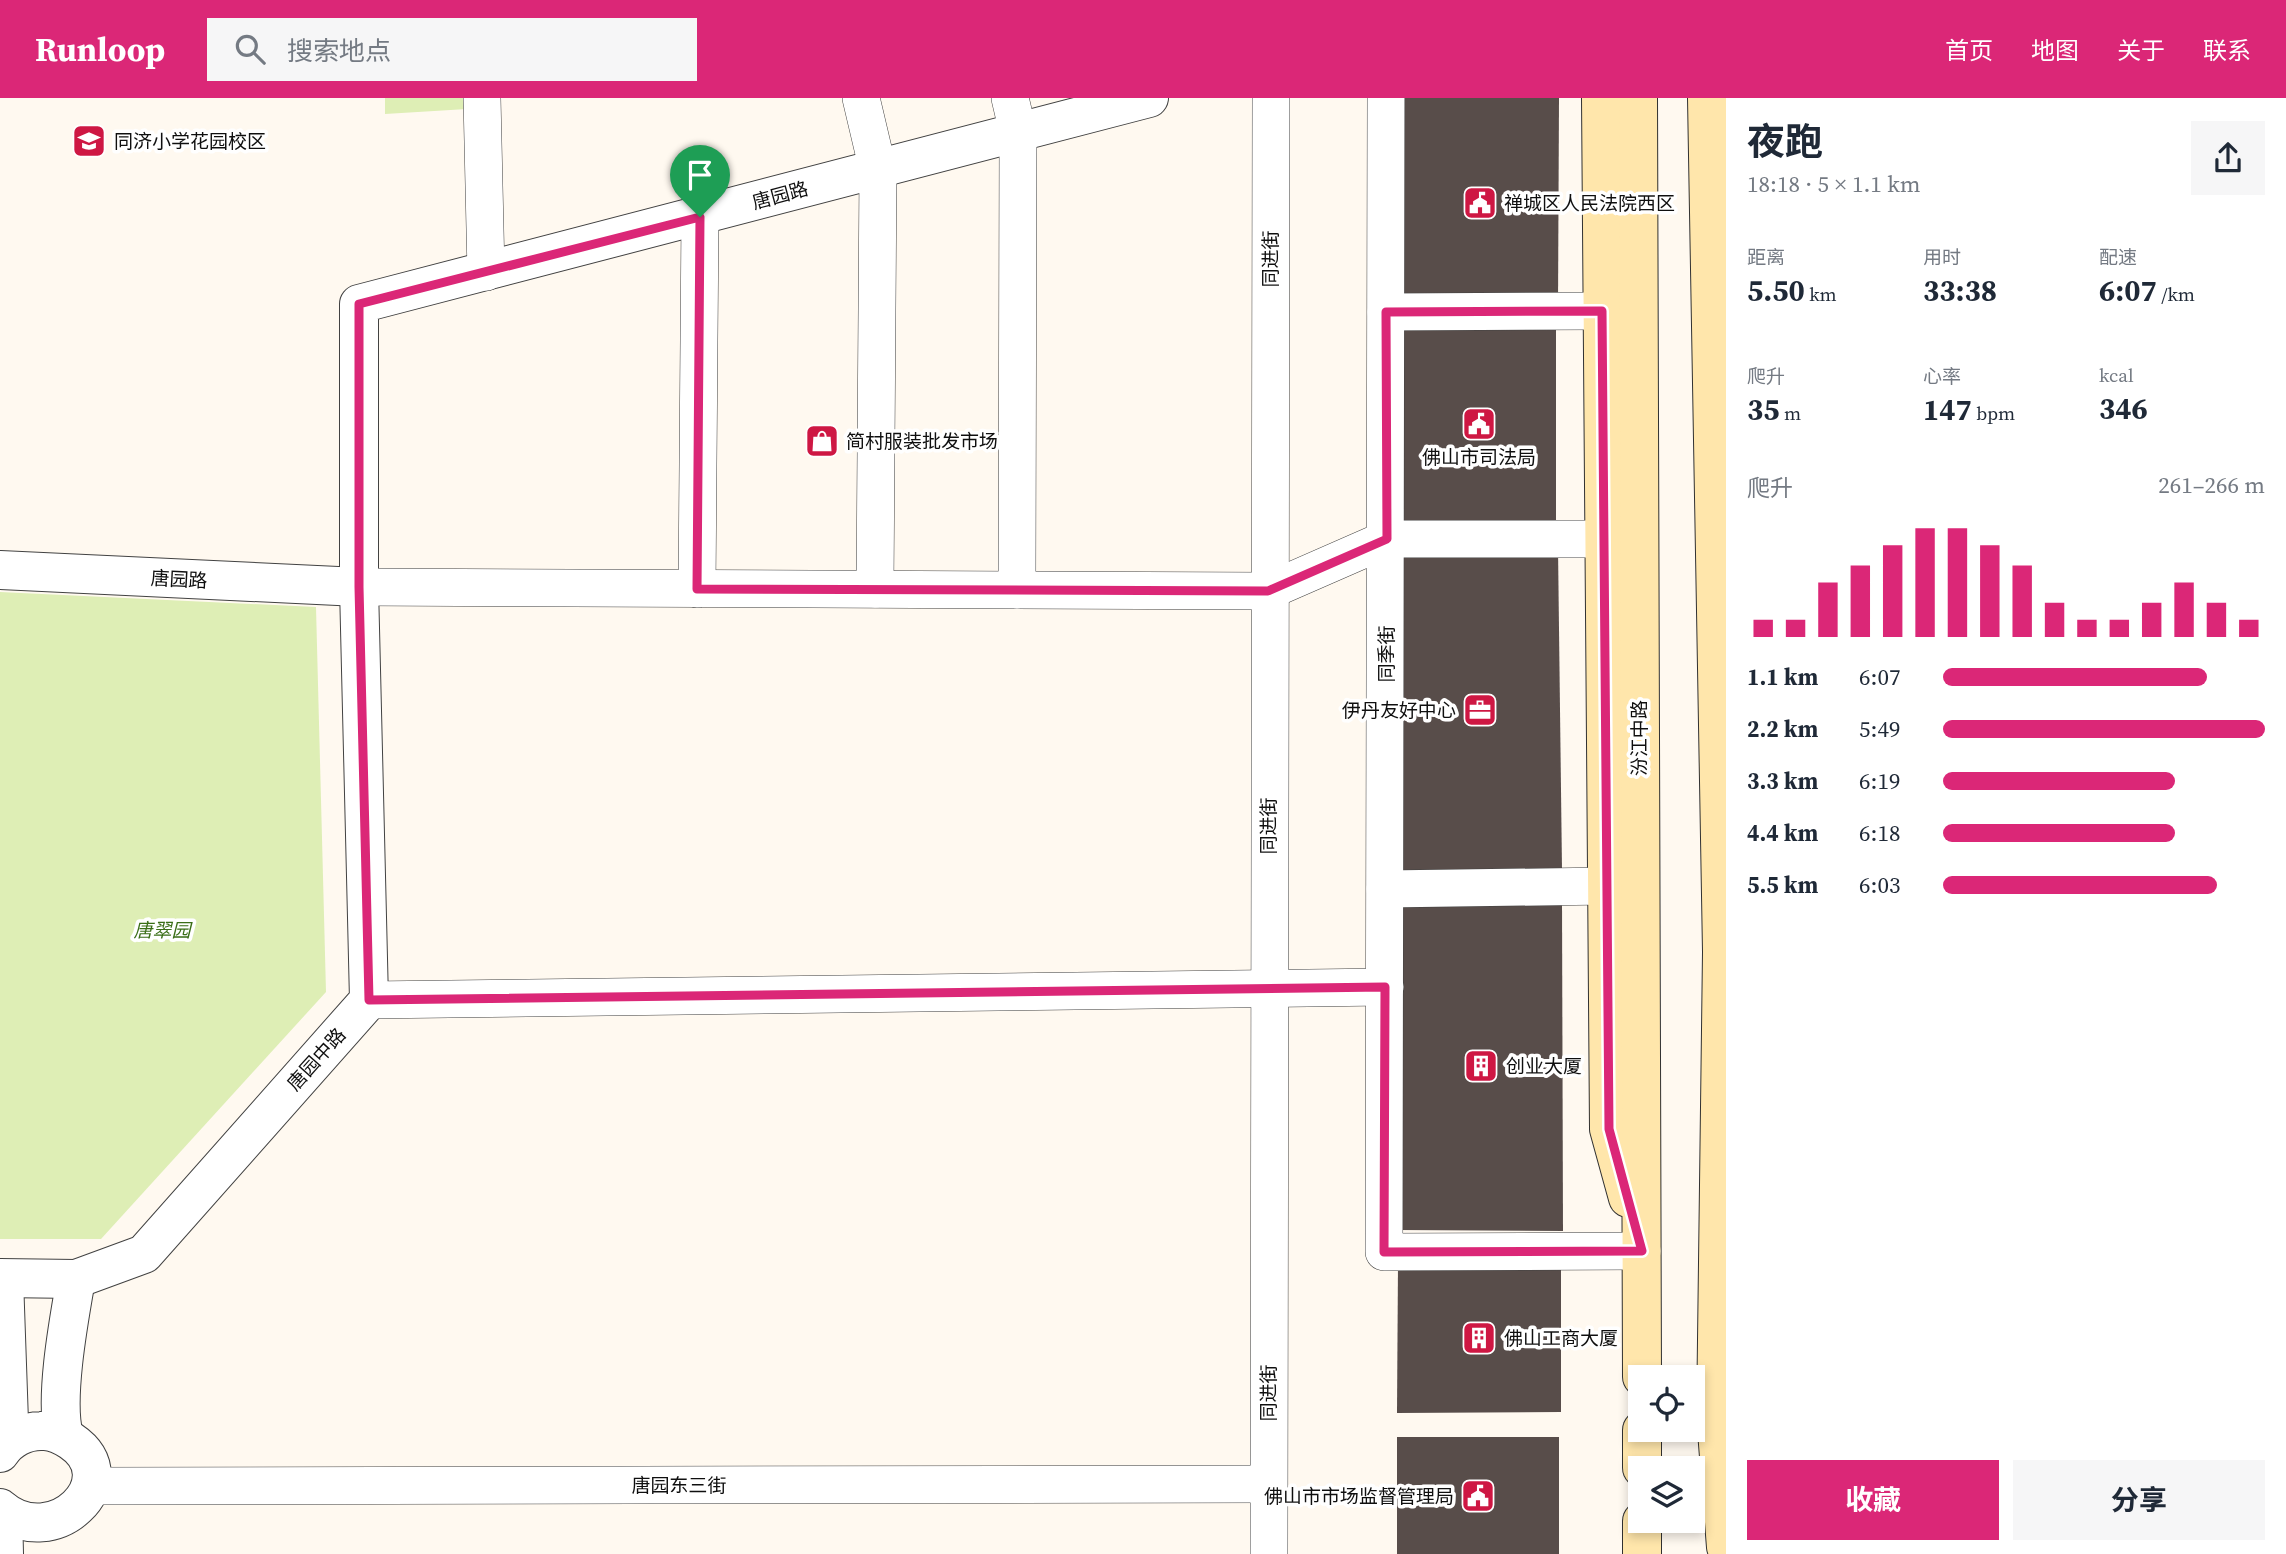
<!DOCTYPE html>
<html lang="zh">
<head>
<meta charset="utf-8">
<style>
  :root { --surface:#fff; --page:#f6f6f7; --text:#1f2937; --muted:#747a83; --accent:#db2777 }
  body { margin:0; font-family:"Source Serif 4","Noto Sans SC",serif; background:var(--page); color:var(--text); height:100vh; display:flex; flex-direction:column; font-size:26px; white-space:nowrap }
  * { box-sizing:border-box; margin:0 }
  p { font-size:23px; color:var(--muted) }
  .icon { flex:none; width:38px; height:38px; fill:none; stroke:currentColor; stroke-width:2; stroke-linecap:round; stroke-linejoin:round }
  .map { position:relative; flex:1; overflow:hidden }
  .drawer { display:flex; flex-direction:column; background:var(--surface); width:560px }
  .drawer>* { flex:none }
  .buttons { position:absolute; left:1628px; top:1267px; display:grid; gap:14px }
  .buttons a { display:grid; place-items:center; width:77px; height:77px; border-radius:0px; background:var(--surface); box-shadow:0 4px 10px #0003; font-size:35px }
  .pin { position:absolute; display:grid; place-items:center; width:60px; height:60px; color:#fff; margin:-72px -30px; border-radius:50% 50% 50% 0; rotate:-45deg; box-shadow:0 0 7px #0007 }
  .pin .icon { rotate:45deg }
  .round { display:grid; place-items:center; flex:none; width:74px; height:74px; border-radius:0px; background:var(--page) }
  .head { display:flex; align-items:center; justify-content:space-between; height:119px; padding:0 21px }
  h1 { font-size:38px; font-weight:700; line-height:52px }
  .metrics { display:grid; grid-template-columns:repeat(3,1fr); gap:10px; height:119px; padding:7px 21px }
  .metrics div { display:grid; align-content:center }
  .metrics b { font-size:30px; font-weight:700 }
  .metrics small { font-size:19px; font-weight:400 }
  .metrics p { font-size:19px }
  .chart { height:196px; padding:14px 21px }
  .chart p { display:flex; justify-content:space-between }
  .chart svg { width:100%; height:126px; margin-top:7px; stroke:var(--accent); stroke-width:6 }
  .cta { display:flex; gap:14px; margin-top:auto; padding:14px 21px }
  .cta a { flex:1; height:80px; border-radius:0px; background:var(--accent); color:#fff; font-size:28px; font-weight:700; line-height:80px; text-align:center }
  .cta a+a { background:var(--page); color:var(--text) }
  ul { padding:0 21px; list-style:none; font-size:23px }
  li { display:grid; grid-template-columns:112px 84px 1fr; align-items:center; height:52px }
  li i { height:18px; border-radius:9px; background:var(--accent) }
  header { display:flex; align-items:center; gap:42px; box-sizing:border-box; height:98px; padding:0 35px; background:var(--accent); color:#fff }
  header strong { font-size:33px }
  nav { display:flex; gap:38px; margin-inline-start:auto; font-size:24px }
  .search { width:490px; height:63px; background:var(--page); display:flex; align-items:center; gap:18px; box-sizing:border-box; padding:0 24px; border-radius:0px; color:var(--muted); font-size:26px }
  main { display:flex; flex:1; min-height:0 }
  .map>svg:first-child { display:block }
  .green { fill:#deeeb5 }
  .building { fill:#584d4a }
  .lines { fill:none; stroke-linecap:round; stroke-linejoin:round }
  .minor-casing { stroke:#424242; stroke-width:38 }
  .tertiary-casing { stroke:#424242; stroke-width:40 }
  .secondary-casing { stroke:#313131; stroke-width:40 }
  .minor { stroke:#fff; stroke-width:37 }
  .tertiary { stroke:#fff; stroke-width:38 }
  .secondary { stroke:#ffe6ab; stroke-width:38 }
  .route-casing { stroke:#fff; stroke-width:14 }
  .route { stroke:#db2777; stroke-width:9 }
  .labels { text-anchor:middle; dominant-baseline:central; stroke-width:7; stroke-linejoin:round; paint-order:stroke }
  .poi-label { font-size:19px; fill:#0f0f0f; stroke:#fff; text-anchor:start }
  .street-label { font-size:19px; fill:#0f0f0f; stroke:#fff }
  .park-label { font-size:19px; font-style:italic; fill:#3a6e17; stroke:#fff }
</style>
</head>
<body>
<header>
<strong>Runloop</strong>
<div class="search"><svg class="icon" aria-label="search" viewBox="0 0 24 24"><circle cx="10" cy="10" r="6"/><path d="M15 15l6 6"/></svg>搜索地点</div>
<nav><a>首页</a><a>地图</a><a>关于</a><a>联系</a></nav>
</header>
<main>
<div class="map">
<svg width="1726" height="1456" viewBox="0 0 1726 1456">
  <rect width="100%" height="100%" fill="#fff9f0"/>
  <g class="green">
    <path d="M 385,0 L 465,0 L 467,11 L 385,16 Z"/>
    <path d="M 0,494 L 316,509 L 326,894 L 101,1141 L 0,1141 Z"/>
  </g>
  <g class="building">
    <path d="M 1401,0 L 1559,0 L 1558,210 L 1402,212 Z"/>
    <path d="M 1401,223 L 1556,224 L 1556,428 L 1401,429 Z"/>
    <path d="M 1558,450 L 1562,772 L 1399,773 L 1399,451 Z"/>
    <path d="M 1562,802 L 1563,1133 L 1398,1132 L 1399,803 Z"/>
    <path d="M 1561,1164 L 1561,1314 L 1397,1315 L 1398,1166 Z"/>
    <rect x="1397" y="1339" width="162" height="117"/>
  </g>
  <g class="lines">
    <defs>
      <g id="minor">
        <path d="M 482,0 L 486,174"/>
        <path d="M 861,0 L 878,72 L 875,491"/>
        <path d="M 1010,0 L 1018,34 L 1017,492"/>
        <path d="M 1386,0 L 1384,1154 L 1642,1153"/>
        <path d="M 1386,214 L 1602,213"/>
        <path d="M 359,489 L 1268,493 L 1387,441 L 1604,441"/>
        <path d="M 697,491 L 700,119"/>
        <path d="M 1385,791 L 1608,788"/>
        <path d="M 369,902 L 1385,889"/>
        <path d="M 90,1388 L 1268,1386"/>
        <path d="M 1269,1456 L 1271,0"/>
      </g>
      <g id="tertiary">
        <path d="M 0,472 L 359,489"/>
        <path d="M 0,1180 L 76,1181 L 144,1156 L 369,902 L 359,489 L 359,206 L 1149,0"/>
        <path d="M 64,1338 C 54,1301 69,1221 76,1181"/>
        <path d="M 3,1350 L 9,1324 L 4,1181"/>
        <path d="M 0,1355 C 9,1341 25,1333 41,1333 C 52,1332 62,1337 71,1343 C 129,1382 53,1456 0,1410"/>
        <path d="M 3,1413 L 4,1456"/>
      </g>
      <g id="secondary">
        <path d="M 1601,0 L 1609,1031 L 1628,1100"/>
        <path d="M 1638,0 L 1642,1279"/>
        <path d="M 1707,0 L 1722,854 L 1716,1320 L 1726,1449"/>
        <path d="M 1642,1332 L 1642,1370"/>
        <path d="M 1642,1423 L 1642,1456"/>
      </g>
    </defs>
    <use href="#minor" class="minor-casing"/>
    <use href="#tertiary" class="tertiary-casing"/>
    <use href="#secondary" class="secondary-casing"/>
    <use href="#minor" class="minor"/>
    <use href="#tertiary" class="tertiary"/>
    <use href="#secondary" class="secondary"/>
  </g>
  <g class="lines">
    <defs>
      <path id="route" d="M 700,119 L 697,491 L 1268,493 L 1387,441 L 1386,214 L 1602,213 L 1609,1031 L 1642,1153 L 1384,1154 L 1385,889 L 369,902 L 359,489 L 359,206 Z"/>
    </defs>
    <use href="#route" class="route-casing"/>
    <use href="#route" class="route"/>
  </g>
  <defs>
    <symbol id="school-square" viewBox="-11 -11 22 22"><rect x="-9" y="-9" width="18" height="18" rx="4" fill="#ce1743" stroke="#fff"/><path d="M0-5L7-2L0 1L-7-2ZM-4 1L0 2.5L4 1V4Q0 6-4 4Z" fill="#fff"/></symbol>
    <symbol id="civic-square" viewBox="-11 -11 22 22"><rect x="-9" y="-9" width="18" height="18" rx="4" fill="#ce1743" stroke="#fff"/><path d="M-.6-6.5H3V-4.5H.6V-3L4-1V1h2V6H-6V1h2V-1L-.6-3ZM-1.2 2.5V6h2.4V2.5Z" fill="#fff"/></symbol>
    <symbol id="shop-square" viewBox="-11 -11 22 22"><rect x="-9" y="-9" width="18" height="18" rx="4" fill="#ce1743" stroke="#fff"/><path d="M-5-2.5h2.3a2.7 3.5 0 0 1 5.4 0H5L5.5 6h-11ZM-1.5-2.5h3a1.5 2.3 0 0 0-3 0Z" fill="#fff"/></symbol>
    <symbol id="office-square" viewBox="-11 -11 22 22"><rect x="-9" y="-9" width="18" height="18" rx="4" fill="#ce1743" stroke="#fff"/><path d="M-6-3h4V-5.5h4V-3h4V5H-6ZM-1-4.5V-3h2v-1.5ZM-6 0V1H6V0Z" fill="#fff"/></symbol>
    <symbol id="building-square" viewBox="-11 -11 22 22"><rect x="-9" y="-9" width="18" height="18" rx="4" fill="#ce1743" stroke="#fff"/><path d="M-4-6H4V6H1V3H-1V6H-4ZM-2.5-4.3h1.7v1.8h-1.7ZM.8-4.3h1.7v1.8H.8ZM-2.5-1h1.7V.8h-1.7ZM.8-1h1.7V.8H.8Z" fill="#fff"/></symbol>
  </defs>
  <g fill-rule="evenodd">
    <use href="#school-square" x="70" y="24" width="38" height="38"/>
    <use href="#civic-square" x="1461" y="86" width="38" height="38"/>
    <use href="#civic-square" x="1460" y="307" width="38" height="38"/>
    <use href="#shop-square" x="803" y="324" width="38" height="38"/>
    <use href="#office-square" x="1461" y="593" width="38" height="38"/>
    <use href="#building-square" x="1462" y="949" width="38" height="38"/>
    <use href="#building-square" x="1460" y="1221" width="38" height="38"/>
    <use href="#civic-square" x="1459" y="1379" width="38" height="38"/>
  </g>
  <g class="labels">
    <g class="poi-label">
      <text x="114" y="43">同济小学花园校区</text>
      <text x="1504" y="105">禅城区人民法院西区</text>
      <text x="846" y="343">简村服装批发市场</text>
      <text x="1479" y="359" text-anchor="middle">佛山市司法局</text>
      <text x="1456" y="612" text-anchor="end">伊丹友好中心</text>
      <text x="1506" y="968">创业大厦</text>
      <text x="1504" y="1240">佛山工商大厦</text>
      <text x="1454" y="1398" text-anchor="end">佛山市市场监督管理局</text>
    </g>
    <g class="street-label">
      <text transform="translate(780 97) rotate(-15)">唐园路</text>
      <text transform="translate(1270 161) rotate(-90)">同进街</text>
      <text transform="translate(179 481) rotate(3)">唐园路</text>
      <text transform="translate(1386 556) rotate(-90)">同季街</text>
      <text transform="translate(1639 640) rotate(-90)">汾江中路</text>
      <text transform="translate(1268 728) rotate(-90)">同进街</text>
      <text transform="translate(316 961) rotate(-48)">唐园中路</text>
      <text transform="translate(1268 1295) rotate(-90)">同进街</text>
      <text x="679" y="1387">唐园东三街</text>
    </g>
    <g class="park-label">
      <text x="162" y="832">唐翠园</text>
    </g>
  </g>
</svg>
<div class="buttons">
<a><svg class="icon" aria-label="locate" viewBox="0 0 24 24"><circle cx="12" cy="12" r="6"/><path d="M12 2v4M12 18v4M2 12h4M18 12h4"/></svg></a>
<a><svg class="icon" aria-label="layers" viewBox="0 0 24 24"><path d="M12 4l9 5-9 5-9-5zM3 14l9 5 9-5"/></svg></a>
</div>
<div class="pin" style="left:700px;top:119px;background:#1e9e55"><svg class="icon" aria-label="arrive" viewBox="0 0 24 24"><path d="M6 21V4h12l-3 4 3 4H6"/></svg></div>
</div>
<section class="drawer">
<div class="head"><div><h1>夜跑</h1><p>18:18 · 5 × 1.1 km</p></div><a class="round"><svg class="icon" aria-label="share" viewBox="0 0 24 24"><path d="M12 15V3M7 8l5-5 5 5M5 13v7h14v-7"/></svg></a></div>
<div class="metrics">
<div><p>距离</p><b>5.50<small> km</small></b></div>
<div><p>用时</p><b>33:38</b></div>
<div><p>配速</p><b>6:07<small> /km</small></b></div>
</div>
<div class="metrics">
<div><p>爬升</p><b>35<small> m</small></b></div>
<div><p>心率</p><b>147<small> bpm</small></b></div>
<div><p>kcal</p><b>346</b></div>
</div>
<div class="chart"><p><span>爬升</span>261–266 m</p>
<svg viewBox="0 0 160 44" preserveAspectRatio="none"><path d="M5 44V38M15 44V38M25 44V25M35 44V19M45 44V12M55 44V6M65 44V6M75 44V12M85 44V19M95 44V32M105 44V38M115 44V38M125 44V32M135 44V25M145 44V32M155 44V38"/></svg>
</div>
<ul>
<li><b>1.1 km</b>6:07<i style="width:82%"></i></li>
<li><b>2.2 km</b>5:49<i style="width:100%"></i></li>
<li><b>3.3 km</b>6:19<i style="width:72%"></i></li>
<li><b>4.4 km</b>6:18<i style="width:72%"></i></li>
<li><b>5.5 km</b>6:03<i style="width:85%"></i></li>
</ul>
<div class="cta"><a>收藏</a><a>分享</a></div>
</section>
</main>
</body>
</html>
